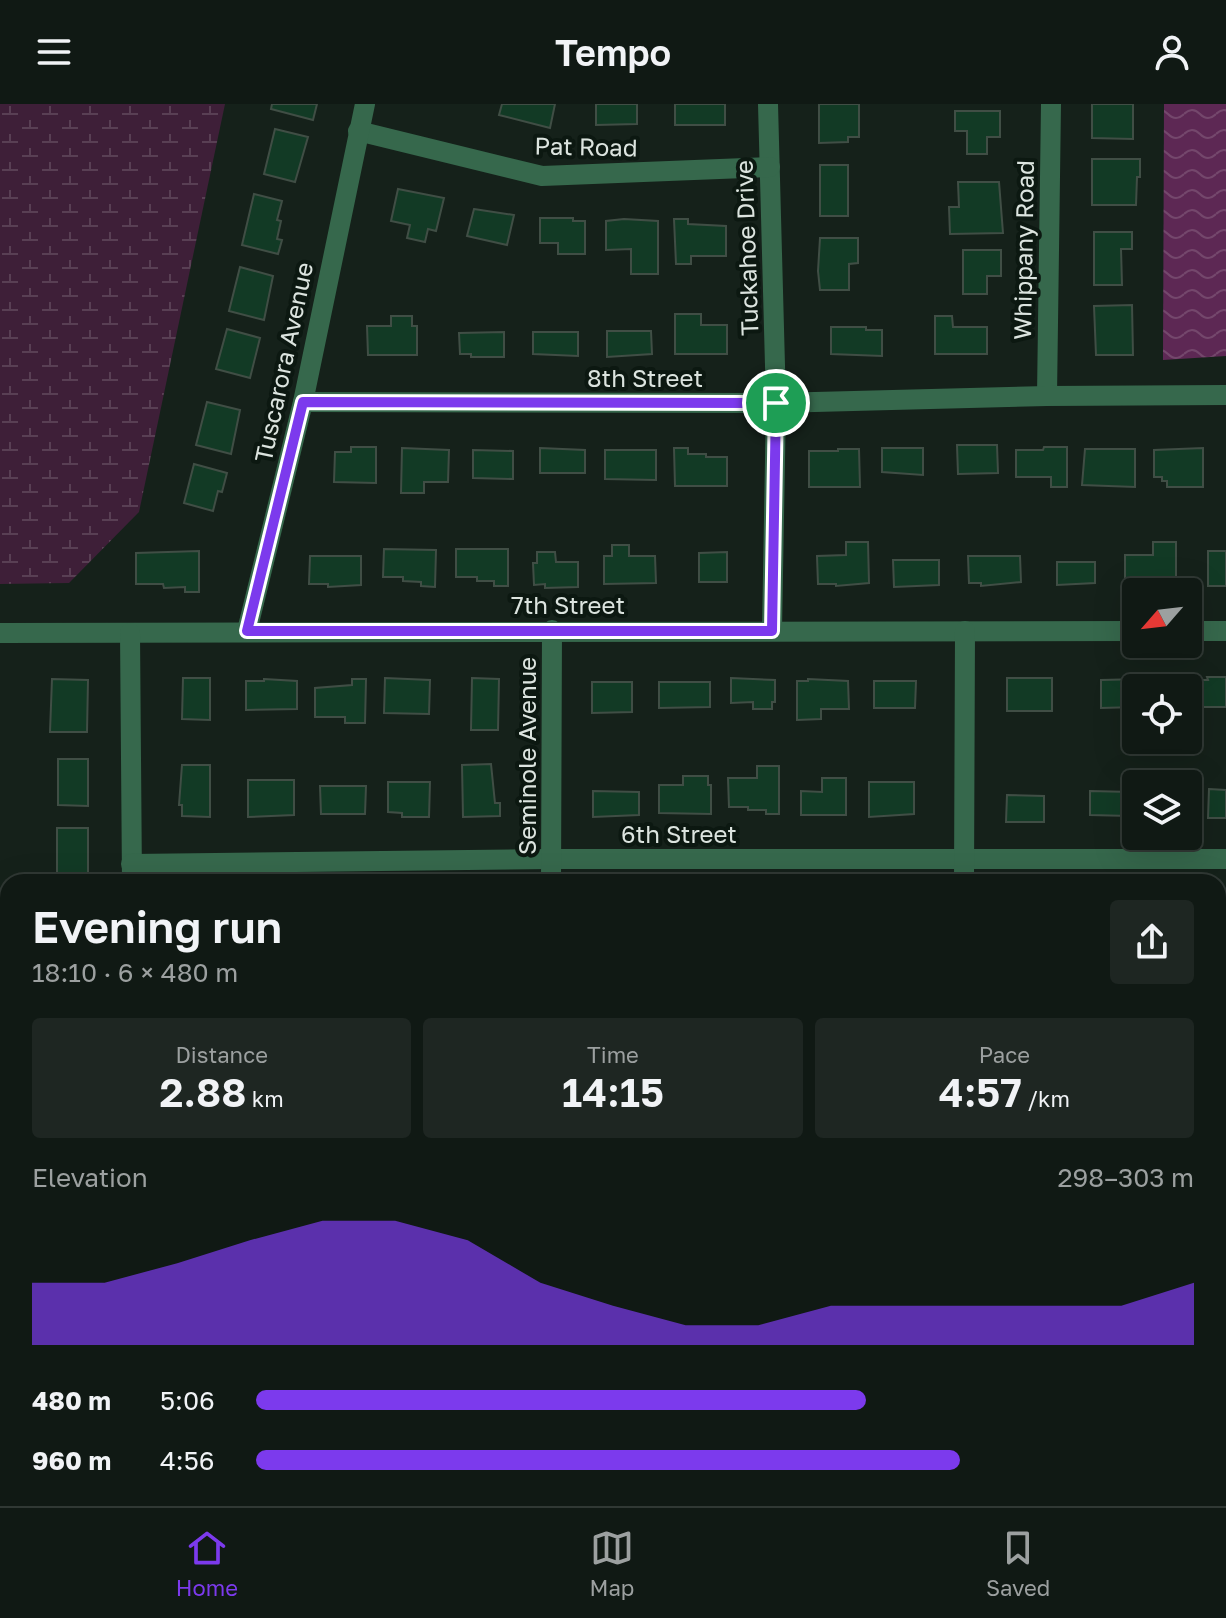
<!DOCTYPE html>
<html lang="en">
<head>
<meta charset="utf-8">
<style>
  :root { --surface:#101914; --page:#1e2622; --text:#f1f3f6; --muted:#9ca0a0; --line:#303834; --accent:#7c3aed }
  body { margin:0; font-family:"Golos Text",sans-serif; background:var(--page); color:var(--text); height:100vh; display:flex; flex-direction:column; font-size:30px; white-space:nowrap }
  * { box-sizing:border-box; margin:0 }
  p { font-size:26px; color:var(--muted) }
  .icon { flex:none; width:44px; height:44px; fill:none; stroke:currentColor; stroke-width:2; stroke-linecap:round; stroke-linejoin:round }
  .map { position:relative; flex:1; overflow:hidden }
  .side { position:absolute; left:0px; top:770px; width:1226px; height:632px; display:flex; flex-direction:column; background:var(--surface); border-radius:24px 24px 0 0; box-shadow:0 8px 32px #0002,0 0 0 2px var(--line) }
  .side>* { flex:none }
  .needle { width:52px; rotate:242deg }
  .fabs { position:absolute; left:1122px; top:474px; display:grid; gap:16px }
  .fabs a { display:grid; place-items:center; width:80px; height:80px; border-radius:8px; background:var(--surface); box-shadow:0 8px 32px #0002,0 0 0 2px var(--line); font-size:40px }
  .pin { position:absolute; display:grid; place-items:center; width:68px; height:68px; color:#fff; margin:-34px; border:4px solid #fff; border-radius:50%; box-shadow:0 2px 8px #0007 }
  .round { display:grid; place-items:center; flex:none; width:84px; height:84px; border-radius:8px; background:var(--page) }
  .overview { display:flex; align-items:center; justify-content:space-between; height:136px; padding:0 32px }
  h1 { font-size:44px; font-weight:600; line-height:60px }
  .figures { display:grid; grid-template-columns:repeat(3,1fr); gap:12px; height:136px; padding:8px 32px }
  .figures div { display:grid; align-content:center; border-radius:8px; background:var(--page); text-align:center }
  .figures b { font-size:40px; font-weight:600 }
  .figures small { font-size:22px; font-weight:400 }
  .figures p { font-size:22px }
  .chart { height:224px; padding:16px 32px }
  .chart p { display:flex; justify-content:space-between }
  .chart svg { width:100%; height:144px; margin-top:8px; fill:var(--accent); opacity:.7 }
  ul { padding:0 32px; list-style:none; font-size:26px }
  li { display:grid; grid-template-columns:128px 96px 1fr; align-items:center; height:60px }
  li i { height:20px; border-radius:10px; background:var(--accent) }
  header { display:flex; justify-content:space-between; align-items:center; height:104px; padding:0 32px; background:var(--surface); font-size:36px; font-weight:600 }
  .dock { display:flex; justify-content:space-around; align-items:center; height:112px; border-top:2px solid var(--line); background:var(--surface); font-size:22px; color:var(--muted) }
  .dock a { display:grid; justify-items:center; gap:4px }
  .dock .selected { color:var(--accent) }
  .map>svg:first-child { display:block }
  .wetland { fill:url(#wetland-marsh) }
  .water { fill:url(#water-waves) }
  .building { fill:#123a25; stroke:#404e45; stroke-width:2 }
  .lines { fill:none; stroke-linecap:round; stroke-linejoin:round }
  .minor { stroke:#36684c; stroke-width:20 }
  .route-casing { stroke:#fff; stroke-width:16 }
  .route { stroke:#7c3aed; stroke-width:10 }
  .labels { text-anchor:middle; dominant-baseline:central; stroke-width:8; stroke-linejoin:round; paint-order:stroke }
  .street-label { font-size:24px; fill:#dce4df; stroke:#0c1811 }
</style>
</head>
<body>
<header><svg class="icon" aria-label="menu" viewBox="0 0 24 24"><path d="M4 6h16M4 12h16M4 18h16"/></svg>Tempo<svg class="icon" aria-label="person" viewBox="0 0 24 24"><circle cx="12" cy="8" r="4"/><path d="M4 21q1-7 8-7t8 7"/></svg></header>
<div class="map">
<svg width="1226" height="1402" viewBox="0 0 1226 1402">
  <defs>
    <pattern id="wetland-marsh" width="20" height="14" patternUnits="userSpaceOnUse" patternTransform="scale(2)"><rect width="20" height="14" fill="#3e1f38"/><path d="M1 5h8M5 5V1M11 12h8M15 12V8" fill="none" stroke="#593f54"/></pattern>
    <pattern id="water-waves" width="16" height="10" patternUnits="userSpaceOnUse" patternTransform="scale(2)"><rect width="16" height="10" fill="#5d2854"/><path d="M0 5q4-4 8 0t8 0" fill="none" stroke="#74476c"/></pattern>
  </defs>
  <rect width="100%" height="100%" fill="#15211a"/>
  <path class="wetland" d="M 0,0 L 225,0 L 139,408 L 69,479 L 0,480 Z"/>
  <path class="water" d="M 1164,0 L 1226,0 L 1226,252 L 1163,256 Z"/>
  <g class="building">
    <path d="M 272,0 L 317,0 L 313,16 L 271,5 Z"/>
    <path d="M 502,0 L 555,0 L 550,24 L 499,11 Z"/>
    <path d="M 596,0 L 637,0 L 637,20 L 596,21 Z"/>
    <rect x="675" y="0" width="50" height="21"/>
    <path d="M 819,0 L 859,0 L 859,33 L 848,33 L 848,38 L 819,39 Z"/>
    <path d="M 1092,0 L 1133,0 L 1133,35 L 1092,34 Z"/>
    <path d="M 955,7 L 1000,7 L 1000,33 L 987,33 L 987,50 L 967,50 L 967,27 L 955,27 Z"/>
    <path d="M 275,25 L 308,33 L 295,78 L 264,70 Z"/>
    <path d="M 1092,55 L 1140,55 L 1140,73 L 1137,73 L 1136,101 L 1092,101 Z"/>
    <rect x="820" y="61" width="28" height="51"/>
    <path d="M 958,78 L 999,78 L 1003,129 L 950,130 L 949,103 L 959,103 Z"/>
    <path d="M 398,85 L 444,94 L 436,127 L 428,125 L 425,138 L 407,134 L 410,121 L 391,117 Z"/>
    <path d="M 254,90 L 282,97 L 277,116 L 281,117 L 277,135 L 282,136 L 278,150 L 242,141 Z"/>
    <path d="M 474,105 L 514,111 L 507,141 L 467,132 Z"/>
    <path d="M 540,114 L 573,114 L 573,117 L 585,117 L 585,150 L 558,150 L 558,139 L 540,139 Z"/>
    <path d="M 624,115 L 658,117 L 658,170 L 631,170 L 631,145 L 606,146 L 606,117 Z"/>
    <path d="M 674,115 L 688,115 L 688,120 L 726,122 L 726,152 L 691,152 L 691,160 L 676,160 Z"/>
    <path d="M 1094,128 L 1132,128 L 1132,145 L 1121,145 L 1122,181 L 1094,181 Z"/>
    <path d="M 820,134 L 858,134 L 858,159 L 849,160 L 849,186 L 820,186 L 818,167 Z"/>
    <path d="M 963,146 L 1001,146 L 1001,172 L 987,172 L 987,190 L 963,190 Z"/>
    <path d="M 240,163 L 273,172 L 264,216 L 229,207 Z"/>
    <path d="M 1132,201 L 1133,251 L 1096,251 L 1094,202 Z"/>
    <path d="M 675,210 L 701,210 L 701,221 L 727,221 L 727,250 L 675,250 Z"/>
    <path d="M 391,212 L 412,212 L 412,222 L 417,222 L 417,251 L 368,251 L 367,222 L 391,222 Z"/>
    <path d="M 935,212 L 952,212 L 953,223 L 987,223 L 987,250 L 935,250 Z"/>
    <path d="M 831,223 L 866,223 L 866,226 L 882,226 L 882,252 L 831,250 Z"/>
    <path d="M 227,225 L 260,234 L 250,274 L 216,265 Z"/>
    <path d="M 607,227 L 651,227 L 652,250 L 607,253 Z"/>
    <path d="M 504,228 L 504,253 L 471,253 L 471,250 L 460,250 L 459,229 Z"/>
    <path d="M 533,228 L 578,228 L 578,252 L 533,250 Z"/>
    <path d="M 207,298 L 240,306 L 231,350 L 196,341 Z"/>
    <path d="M 957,341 L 997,341 L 998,369 L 958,370 Z"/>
    <path d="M 351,343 L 376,343 L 376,379 L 334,378 L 335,348 L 351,348 Z"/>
    <path d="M 1044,343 L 1067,343 L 1067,383 L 1051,383 L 1051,373 L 1016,373 L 1016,346 L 1043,346 Z"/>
    <path d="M 402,344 L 449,346 L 448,378 L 424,378 L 424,389 L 401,389 Z"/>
    <path d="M 540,344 L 585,346 L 585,369 L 540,369 Z"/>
    <path d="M 674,344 L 688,344 L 688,350 L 706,350 L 706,353 L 727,353 L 727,382 L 675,382 Z"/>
    <path d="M 882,344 L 923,344 L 923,371 L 882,368 Z"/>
    <path d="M 1203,344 L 1203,383 L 1167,383 L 1167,377 L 1162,377 L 1162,373 L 1154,373 L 1154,346 Z"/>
    <path d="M 838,345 L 859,345 L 860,383 L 809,383 L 809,347 L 838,347 Z"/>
    <path d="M 1085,345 L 1135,345 L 1135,383 L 1082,381 Z"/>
    <path d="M 473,346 L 513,347 L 513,375 L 473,374 Z"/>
    <path d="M 605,346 L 656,346 L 656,376 L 605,375 Z"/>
    <path d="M 194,360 L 227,369 L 222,388 L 218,387 L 213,407 L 184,399 Z"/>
    <path d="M 846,438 L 868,438 L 869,479 L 836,482 L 836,480 L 818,480 L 817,452 L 846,451 Z"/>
    <path d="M 1153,438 L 1176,438 L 1176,479 L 1125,481 L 1125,451 L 1153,451 Z"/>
    <path d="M 612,441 L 629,441 L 629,452 L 655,452 L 656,479 L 604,480 L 604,452 L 612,452 Z"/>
    <path d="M 384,445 L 436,446 L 435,483 L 421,482 L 421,478 L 403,477 L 403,473 L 383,473 Z"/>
    <path d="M 456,445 L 508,445 L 508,482 L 494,482 L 494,477 L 477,477 L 477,473 L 456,473 Z"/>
    <path d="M 199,447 L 199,488 L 185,488 L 185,483 L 164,484 L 163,480 L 136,480 L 136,449 Z"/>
    <rect x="1208" y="447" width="18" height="35"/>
    <path d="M 537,448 L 555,448 L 556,458 L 578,458 L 578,483 L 545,484 L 545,480 L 534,481 L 533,459 L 537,459 Z"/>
    <path d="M 727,448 L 727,478 L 699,478 L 699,449 Z"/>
    <path d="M 310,452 L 361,452 L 361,481 L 328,483 L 328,480 L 309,480 Z"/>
    <path d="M 968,452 L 1020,452 L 1021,478 L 981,482 L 981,479 L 969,479 Z"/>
    <path d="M 893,456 L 939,456 L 939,481 L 894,483 Z"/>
    <path d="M 1057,458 L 1095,458 L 1095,479 L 1057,481 Z"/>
    <path d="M 1207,573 L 1226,573 L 1226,603 L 1188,603 L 1188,576 L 1208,576 Z"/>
    <path d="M 183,574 L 210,574 L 210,616 L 182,615 Z"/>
    <path d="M 385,574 L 430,576 L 429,610 L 384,609 Z"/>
    <path d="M 472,574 L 499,575 L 498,626 L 471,626 Z"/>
    <path d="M 731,574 L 775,576 L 775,598 L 772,598 L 772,605 L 753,605 L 753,598 L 731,599 Z"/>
    <rect x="1007" y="574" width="45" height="33"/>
    <path d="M 52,575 L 88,576 L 87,628 L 50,628 Z"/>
    <path d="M 264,575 L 297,577 L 297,605 L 246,606 L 246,577 L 264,577 Z"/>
    <path d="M 352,575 L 366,575 L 365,619 L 345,619 L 345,613 L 315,613 L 315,584 L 352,581 Z"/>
    <path d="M 808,575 L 848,577 L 849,605 L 821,605 L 821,615 L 797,616 L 797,577 L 808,577 Z"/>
    <path d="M 1142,575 L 1142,584 L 1136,584 L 1136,603 L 1101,604 L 1101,576 Z"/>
    <path d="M 874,577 L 916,577 L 915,604 L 874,604 Z"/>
    <path d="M 592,578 L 632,578 L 632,608 L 592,609 Z"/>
    <path d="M 659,578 L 710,578 L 710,603 L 659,604 Z"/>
    <path d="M 58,655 L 88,655 L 88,702 L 58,701 Z"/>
    <path d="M 491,660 L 495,699 L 500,699 L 500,712 L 463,713 L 462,661 Z"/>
    <path d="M 182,661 L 210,661 L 210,713 L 182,712 L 182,701 L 179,701 Z"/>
    <path d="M 757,662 L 779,662 L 779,710 L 766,710 L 766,706 L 748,706 L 748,703 L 729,703 L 728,674 L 757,674 Z"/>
    <path d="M 1170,666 L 1198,667 L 1197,712 L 1188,712 L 1188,680 L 1169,680 Z"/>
    <path d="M 683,672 L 708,672 L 708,681 L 711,681 L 711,710 L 659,709 L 659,681 L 683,681 Z"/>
    <path d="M 822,674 L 846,674 L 846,711 L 801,711 L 801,687 L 822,688 Z"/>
    <path d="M 248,676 L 294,676 L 294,711 L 248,713 Z"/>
    <path d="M 388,678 L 430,678 L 429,713 L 402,713 L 402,709 L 388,708 Z"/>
    <path d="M 869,678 L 914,678 L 914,710 L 869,713 Z"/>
    <path d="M 320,682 L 366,682 L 365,710 L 321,710 Z"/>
    <path d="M 1209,685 L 1226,686 L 1226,714 L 1208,714 Z"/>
    <path d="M 593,687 L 639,688 L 639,711 L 593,713 Z"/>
    <path d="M 1090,687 L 1131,688 L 1130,712 L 1090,711 Z"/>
    <path d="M 1007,691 L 1044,692 L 1044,718 L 1006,718 Z"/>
    <rect x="57" y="724" width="31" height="47"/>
    <rect x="1218" y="802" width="8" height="24"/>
    <path d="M 1226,926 L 1226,950 L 1218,950 L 1218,927 Z"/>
    <rect x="1218" y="1032" width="8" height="24"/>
    <path d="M 1226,1261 L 1226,1285 L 1218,1285 L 1218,1262 Z"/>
    <path d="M 1218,1378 L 1226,1378 L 1226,1401 L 1215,1401 Z"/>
    <rect x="58" y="1394" width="28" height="8"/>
    <rect x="183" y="1394" width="28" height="8"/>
    <path d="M 251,1394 L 297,1394 L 298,1402 L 251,1401 Z"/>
    <path d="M 315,1394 L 367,1394 L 367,1399 L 326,1402 L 326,1400 L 315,1400 Z"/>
    <path d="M 468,1394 L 503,1394 L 504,1402 L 468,1402 Z"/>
    <rect x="687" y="1394" width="46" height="7"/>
    <path d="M 778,1394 L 825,1394 L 825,1400 L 778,1402 Z"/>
    <rect x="866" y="1394" width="50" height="6"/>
    <path d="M 998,1394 L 1055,1394 L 1056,1402 L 998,1402 Z"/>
    <rect x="1083" y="1394" width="57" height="7"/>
    <rect x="1157" y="1394" width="37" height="8"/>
  </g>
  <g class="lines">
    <g class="minor">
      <path d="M 768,0 L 776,299 L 772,527"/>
      <path d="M 358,27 L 542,72 L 770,63"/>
      <path d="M 1047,292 L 1051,0"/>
      <path d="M 303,298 L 776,299 L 1047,292 L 1226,291"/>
      <path d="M 247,527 L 303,298 L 365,0"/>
      <path d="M 1188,527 L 1226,527"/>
      <path d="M 0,529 L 1136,527"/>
      <path d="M 130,529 L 132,778"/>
      <path d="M 131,760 L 551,755 L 1226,755"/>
      <path d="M 551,778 L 552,526"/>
      <path d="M 964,778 L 965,527"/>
      <path d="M 1218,984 L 1226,984"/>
      <path d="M 1218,1215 L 1226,1215"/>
      <path d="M 961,1394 L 961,1402"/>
      <path d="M 140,1402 L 140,1394"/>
      <path d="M 554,1402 L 554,1394"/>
    </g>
  </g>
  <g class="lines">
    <defs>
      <path id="route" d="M 303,298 L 776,299 L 772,527 L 247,527 Z"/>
    </defs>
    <use href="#route" class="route-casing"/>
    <use href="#route" class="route"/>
  </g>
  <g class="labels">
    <g class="street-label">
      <text transform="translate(586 42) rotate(1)">Pat Road</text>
      <text transform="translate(746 144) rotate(-92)">Tuckahoe Drive</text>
      <text transform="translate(1023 146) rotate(-89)">Whippany Road</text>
      <text transform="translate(283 258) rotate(-78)">Tuscarora Avenue</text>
      <text x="645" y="273">8th Street</text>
      <text x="568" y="500">7th Street</text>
      <text transform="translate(526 652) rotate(-90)">Seminole Avenue</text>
      <text x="679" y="729">6th Street</text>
    </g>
  </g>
</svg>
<div class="fabs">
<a><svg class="needle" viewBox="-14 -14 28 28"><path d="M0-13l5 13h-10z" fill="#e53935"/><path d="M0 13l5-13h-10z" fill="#9ca0a0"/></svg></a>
<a><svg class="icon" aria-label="locate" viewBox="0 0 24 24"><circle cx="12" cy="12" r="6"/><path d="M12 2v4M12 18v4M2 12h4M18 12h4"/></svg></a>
<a><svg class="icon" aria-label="layers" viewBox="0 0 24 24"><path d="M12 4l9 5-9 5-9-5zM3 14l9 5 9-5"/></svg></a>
</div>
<div class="pin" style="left:776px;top:299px;background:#1e9e55"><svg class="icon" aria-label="arrive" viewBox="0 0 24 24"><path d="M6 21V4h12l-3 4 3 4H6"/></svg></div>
<section class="side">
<div class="overview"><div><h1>Evening run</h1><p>18:10 · 6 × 480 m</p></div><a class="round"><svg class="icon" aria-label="share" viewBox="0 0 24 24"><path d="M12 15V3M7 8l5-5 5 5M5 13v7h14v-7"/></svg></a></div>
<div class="figures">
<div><p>Distance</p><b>2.88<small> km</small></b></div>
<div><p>Time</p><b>14:15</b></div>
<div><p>Pace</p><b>4:57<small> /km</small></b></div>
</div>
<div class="chart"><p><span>Elevation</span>298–303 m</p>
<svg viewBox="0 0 160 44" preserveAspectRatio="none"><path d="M0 44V25L10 25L20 19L30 12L40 6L50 6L60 12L70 25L80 32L90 38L100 38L110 32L120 32L130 32L140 32L150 32L160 25V44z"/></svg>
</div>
<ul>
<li><b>480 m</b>5:06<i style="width:65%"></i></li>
<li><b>960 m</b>4:56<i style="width:75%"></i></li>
</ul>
</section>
</div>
<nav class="dock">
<a class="selected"><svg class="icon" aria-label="home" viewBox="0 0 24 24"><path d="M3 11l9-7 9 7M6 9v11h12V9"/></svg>Home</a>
<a><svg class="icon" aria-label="map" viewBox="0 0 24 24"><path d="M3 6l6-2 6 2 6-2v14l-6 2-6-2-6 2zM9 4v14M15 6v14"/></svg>Map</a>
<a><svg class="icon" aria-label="saved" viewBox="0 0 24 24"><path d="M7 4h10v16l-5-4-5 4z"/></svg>Saved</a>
</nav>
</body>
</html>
